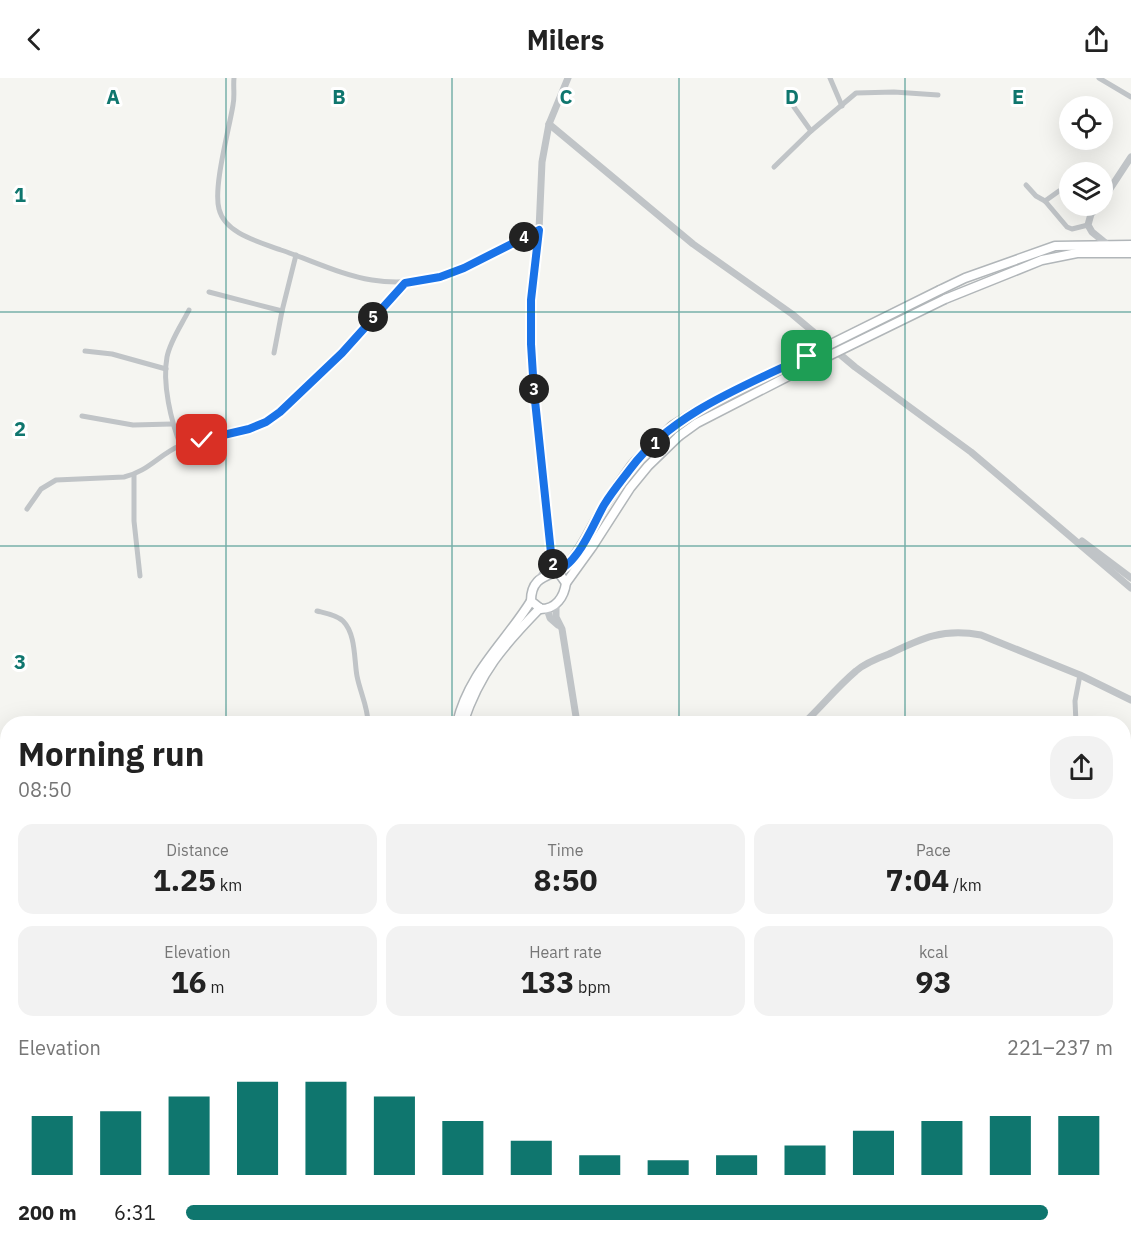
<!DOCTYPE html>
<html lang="en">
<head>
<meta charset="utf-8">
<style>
  :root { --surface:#fff; --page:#f2f2f2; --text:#222; --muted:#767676; --accent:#0f766e }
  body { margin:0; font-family:"IBM Plex Sans",sans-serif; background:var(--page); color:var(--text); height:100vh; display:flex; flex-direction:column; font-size:22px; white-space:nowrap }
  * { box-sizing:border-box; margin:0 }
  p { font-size:20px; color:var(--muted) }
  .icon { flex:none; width:33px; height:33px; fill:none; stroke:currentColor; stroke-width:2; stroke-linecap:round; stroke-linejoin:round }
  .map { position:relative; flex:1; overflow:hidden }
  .panel { position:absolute; left:0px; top:638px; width:1131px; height:532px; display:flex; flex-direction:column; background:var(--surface); border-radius:24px 24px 0 0; box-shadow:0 6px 24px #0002 }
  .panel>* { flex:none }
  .tools { position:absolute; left:1059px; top:18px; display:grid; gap:12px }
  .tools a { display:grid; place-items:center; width:54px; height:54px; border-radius:50%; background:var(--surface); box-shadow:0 6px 24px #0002; font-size:30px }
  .pin { position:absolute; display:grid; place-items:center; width:51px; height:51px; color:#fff; margin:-26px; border-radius:12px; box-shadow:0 3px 9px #0006 }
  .km { position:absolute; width:30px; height:30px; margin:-15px; border-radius:50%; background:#222; color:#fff; font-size:16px; line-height:30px; text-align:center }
  .round { display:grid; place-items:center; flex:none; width:63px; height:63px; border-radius:24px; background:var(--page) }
  .headline { display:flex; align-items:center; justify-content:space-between; height:102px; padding:0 18px }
  h1 { font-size:33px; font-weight:700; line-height:45px }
  .metrics { display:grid; grid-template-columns:repeat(3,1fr); gap:9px; height:102px; padding:6px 18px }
  .metrics div { display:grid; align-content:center; border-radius:15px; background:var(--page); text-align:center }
  .metrics b { font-size:30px; font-weight:700 }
  .metrics small { font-size:16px; font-weight:400 }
  .metrics p { font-size:16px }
  .chart { height:168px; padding:12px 18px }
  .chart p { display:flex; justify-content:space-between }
  .chart svg { width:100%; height:108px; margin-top:6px; stroke:var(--accent); stroke-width:6 }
  ul { padding:0 18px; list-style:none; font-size:20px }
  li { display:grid; grid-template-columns:96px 72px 1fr; align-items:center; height:45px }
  li i { height:15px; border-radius:8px; background:var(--accent) }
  header { display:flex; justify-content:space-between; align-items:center; height:78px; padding:0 18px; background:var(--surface); font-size:27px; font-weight:700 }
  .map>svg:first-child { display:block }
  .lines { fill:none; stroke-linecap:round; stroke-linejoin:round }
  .river { stroke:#b7c2c6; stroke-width:10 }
  .primary-casing { stroke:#b1b6b9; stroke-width:11 }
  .minor { stroke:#c0c4c7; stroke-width:5 }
  .tertiary { stroke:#c0c4c7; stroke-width:7 }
  .primary { stroke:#fff; stroke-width:8 }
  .primary-bridge-casing { stroke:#b1b6b9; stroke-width:11; stroke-linecap:butt }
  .primary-bridge { stroke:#fff; stroke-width:8 }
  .route-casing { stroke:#fff; stroke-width:12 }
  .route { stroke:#1a73e8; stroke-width:8 }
  .grid { fill:none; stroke:#0f766e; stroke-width:1.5; stroke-opacity:0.55 }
  .grid-label { font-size:20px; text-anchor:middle; font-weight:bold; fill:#0f766e; stroke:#fff; stroke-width:6; stroke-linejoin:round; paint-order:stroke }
</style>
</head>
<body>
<header><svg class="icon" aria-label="back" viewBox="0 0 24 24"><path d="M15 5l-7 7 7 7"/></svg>Milers<svg class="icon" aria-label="share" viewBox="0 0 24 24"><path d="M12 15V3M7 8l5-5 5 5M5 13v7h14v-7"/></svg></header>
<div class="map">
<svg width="1131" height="1169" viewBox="0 0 1131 1169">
  <rect width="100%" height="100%" fill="#f5f5f1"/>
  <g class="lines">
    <path class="river" d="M 0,737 L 5,783 L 0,893"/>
    <defs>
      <g id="primary">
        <path d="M 940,212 L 965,200 L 1055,168 L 1131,167"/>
        <path d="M 945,221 L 1042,182 L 1077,175 L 1131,175"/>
        <path d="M 556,494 L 559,495 L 566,505 C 564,519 556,531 541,531 L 531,523 C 531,493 556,500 570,484 C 585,466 593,444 606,425 C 614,412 623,399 632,387 C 644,373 659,362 672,348"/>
        <path d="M 566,505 L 592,469 L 630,410 L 648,388 L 679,358"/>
        <path d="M 457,645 C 469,594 505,565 531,523"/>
        <path d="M 463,645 C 480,594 503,568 540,530"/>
        <path d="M 341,1169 L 345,1162"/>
        <path d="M 354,1169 L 357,1162"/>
      </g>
    </defs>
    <use href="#primary" class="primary-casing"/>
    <g class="minor">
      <path d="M 234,0 C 233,9 235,18 233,27 C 229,52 213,109 219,131 C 225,156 260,164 281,172 C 311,182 341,197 372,202 C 437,213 484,179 539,152"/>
      <path d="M 830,0 L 842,28"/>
      <path d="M 1099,0 L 1131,19"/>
      <path d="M 794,29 L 811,53"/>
      <path d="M 774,89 L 811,53 L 856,15 L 894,14 L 938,17"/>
      <path d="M 1026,107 L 1036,118 L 1045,123 L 1067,149 L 1072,151 L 1088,147"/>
      <path d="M 1045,123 L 1059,113"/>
      <path d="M 209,214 L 282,233"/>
      <path d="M 85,273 L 112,276 L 166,291"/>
      <path d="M 274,275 L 282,233 L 296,177"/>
      <path d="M 82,338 L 133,347 L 172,346"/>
      <path d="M 181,368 C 171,344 162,305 167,279 C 170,263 182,246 189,232"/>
      <path d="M 134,397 L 134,443 L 140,498"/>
      <path d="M 27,431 L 41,411 L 56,402 L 124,399 C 147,394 159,377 179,368 C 207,357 240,359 267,344 C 285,333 300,316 315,301 C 346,270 375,237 405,205"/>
      <path d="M 317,533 C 325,535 337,537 343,543 C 356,556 354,582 357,598 C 360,614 368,629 368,645"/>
      <path d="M 1076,645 L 1075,623 L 1080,597"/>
      <path d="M 1124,714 L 1131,714"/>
      <path d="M 933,1162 L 943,1169"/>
      <path d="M 958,1162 L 958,1169"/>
    </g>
    <g class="tertiary">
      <path d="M 549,46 L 693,166 L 792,236 L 855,289 L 971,374 L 1131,510"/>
      <path d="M 1102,123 L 1131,79"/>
      <path d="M 1099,128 L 1091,136 L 1088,147 L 1092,154 L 1108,167 L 1106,169"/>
      <path d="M 1082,463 L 1131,500"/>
      <path d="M 553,494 L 534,313 L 531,222 L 539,152 L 542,84 L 549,46 L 568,0"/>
      <path d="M 539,501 L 552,482"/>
      <path d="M 556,526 L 556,539 L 562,551 L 577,645"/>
      <path d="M 547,531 L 550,540 L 558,547"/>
      <path d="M 804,645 C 822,628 837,609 856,593 C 865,585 878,580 889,576 C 922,560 943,550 981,557 L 1080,597 L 1131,622"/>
      <path d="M 548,1169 L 551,1162"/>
      <path d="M 560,1169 L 563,1162"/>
    </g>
    <use href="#primary" class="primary"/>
    <defs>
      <g id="primary-bridge">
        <path d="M 672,348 L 698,332 L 940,212"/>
        <path d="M 679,358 L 697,345 L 812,286 L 945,221"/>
      </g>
    </defs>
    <use href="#primary-bridge" class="primary-bridge-casing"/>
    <use href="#primary-bridge" class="primary-bridge"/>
  </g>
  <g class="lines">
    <defs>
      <path id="route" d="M 202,362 L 249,351 L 266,344 L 280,334 L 342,275 L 405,205 L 440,199 L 464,190 L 539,152 L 531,222 L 531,266 L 534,313 L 553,494 C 577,490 593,446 604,427 C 612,414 622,402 631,390 C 672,335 747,307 807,278"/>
    </defs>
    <use href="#route" class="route-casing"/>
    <use href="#route" class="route"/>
  </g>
  <path class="grid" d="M 226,0 L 226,645M 452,0 L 452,645M 679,0 L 679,645M 905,0 L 905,645M 0,234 L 1131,234M 0,468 L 1131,468M 0,701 L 8,701M 1124,701 L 1131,701M 0,935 L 8,935M 1124,935 L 1131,935M 226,1162 L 226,1169M 452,1162 L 452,1169M 679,1162 L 679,1169M 905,1162 L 905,1169"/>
  <g class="grid-label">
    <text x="113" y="26">A</text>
    <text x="339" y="26">B</text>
    <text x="566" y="26">C</text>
    <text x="792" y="26">D</text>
    <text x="1018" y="26">E</text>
    <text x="20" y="124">1</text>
    <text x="20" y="358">2</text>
    <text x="20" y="591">3</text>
  </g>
</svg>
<div class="tools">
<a><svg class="icon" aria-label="locate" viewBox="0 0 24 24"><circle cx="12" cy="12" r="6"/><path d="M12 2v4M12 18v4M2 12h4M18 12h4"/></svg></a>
<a><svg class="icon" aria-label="layers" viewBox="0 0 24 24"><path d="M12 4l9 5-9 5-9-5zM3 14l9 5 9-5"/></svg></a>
</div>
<div class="pin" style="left:807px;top:278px;background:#1e9e55"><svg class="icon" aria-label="arrive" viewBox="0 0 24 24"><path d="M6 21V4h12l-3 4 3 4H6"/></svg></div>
<div class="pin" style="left:202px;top:362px;background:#d93025"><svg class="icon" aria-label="check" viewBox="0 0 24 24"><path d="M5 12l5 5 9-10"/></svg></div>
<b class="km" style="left:655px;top:365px">1</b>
<b class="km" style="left:553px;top:486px">2</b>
<b class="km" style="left:534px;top:311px">3</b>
<b class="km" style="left:524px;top:159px">4</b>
<b class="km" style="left:373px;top:239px">5</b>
<section class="panel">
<div class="headline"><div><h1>Morning run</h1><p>08:50</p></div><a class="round"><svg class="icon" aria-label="share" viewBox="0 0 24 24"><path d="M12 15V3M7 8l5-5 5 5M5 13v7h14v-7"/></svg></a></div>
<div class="metrics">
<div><p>Distance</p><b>1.25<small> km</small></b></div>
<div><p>Time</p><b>8:50</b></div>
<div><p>Pace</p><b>7:04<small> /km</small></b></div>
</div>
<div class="metrics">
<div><p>Elevation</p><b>16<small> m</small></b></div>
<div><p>Heart rate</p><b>133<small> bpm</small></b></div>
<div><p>kcal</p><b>93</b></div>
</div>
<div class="chart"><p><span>Elevation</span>221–237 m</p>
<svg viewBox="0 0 160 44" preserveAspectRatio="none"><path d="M5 44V20M15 44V18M25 44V12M35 44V6M45 44V6M55 44V12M65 44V22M75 44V30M85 44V36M95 44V38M105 44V36M115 44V32M125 44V26M135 44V22M145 44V20M155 44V20"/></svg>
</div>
<ul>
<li><b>200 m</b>6:31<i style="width:93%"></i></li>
</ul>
</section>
</div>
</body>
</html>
